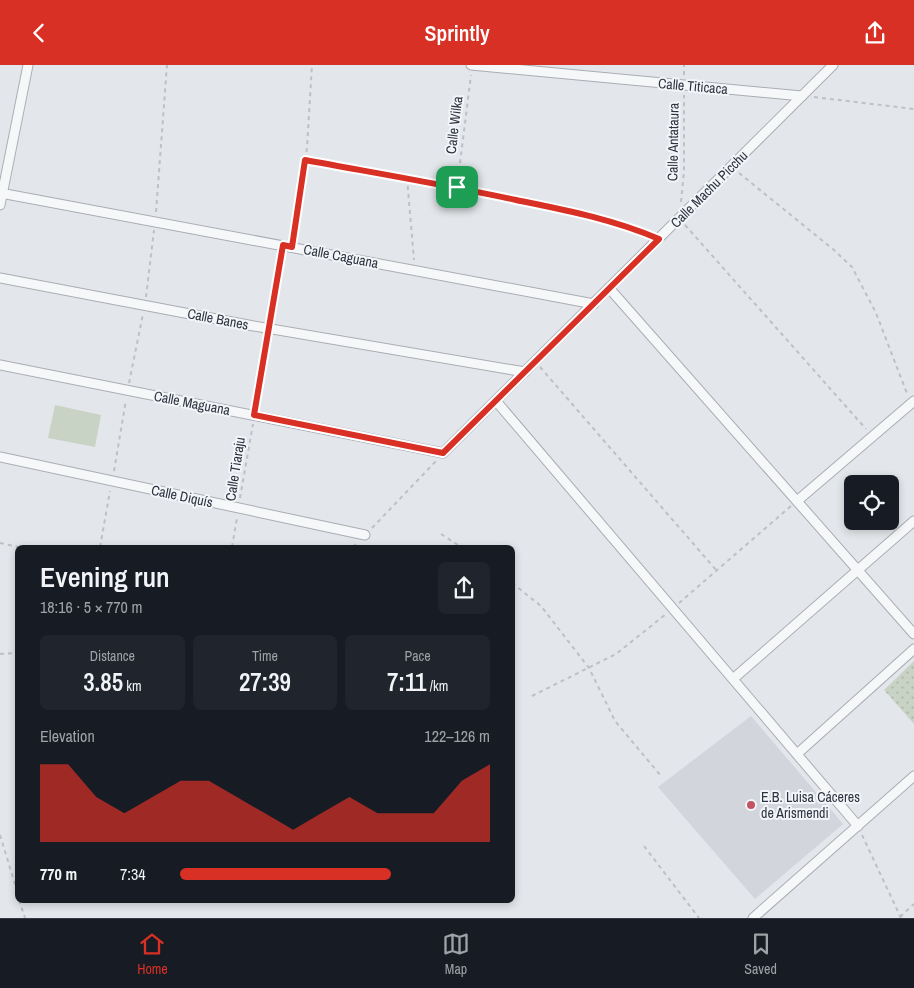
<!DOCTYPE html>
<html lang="en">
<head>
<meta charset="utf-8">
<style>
  :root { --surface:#171b24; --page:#20242c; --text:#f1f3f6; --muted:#9ea1a6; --line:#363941; --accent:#d93025 }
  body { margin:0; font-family:"Archivo Narrow",sans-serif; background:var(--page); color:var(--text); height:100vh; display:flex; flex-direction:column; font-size:19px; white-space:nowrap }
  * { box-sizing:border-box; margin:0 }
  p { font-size:16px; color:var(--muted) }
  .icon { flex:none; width:28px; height:28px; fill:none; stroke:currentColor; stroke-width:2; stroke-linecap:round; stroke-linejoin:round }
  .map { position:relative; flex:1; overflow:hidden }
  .sheet { position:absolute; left:15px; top:480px; width:500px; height:358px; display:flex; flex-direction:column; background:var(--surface); border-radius:8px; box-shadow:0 2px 8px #0003 }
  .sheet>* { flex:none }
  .controls { position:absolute; left:844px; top:410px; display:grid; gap:10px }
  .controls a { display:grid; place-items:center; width:55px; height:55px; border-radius:8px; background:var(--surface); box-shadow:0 2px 8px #0003; font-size:25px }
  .pin { position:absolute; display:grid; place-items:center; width:42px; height:42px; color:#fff; margin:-21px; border-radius:10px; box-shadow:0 2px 8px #0006 }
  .round { display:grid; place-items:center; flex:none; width:52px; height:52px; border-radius:8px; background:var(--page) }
  .head { display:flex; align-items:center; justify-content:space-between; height:85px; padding:0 25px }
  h1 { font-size:28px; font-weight:600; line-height:38px }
  .stats { display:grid; grid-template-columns:repeat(3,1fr); gap:8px; height:85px; padding:5px 25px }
  .stats div { display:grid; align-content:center; border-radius:8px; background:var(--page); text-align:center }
  .stats b { font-size:25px; font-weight:600 }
  .stats small { font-size:14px; font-weight:400 }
  .stats p { font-size:14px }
  .chart { height:140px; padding:10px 25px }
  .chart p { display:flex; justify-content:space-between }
  .chart svg { width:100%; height:90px; margin-top:5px; fill:var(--accent); opacity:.7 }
  ul { padding:0 25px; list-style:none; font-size:16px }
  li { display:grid; grid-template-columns:80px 60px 1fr; align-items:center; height:38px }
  li i { height:12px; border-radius:6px; background:var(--accent) }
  header { display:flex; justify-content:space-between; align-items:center; height:65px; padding:0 25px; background:var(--accent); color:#fff; font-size:22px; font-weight:600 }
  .menu { display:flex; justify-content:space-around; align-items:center; height:70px; border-top:1px solid var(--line); background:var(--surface); font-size:14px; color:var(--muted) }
  .menu a { display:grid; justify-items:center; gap:2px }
  .menu .active { color:var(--accent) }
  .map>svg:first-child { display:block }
  .built { fill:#d2d5dc }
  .grass { fill:#c9d3c5 }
  .park { fill:url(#park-dots) }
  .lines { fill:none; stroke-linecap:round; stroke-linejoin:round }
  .street-casing { stroke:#a9adb4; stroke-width:11 }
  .path { stroke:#bec0c5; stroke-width:2; stroke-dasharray:4 4; stroke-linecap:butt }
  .street { stroke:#f6f7f9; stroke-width:9 }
  .route-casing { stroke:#fff; stroke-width:10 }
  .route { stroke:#d93025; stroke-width:6 }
  .poi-dot { fill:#c25565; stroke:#f3f5f8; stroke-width:2 }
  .labels { text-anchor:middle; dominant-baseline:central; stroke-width:4; stroke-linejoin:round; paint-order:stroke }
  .street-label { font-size:14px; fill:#2d3441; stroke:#f3f5f8 }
  .poi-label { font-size:14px; fill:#2d3441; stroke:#f3f5f8; text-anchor:start }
</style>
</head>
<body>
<header><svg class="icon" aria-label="back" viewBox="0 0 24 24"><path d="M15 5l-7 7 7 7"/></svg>Sprintly<svg class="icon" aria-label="share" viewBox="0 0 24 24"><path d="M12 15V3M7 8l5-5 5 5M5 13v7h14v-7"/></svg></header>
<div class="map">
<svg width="914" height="853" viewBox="0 0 914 853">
  <defs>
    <pattern id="park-dots" width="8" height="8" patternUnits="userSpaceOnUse" patternTransform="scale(1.25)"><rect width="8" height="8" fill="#c9d3c5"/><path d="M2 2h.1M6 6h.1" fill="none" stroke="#adb6aa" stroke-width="1.8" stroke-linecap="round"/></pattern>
  </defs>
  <rect width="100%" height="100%" fill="#e3e6ea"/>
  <path class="built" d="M 751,651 L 843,759 L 755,834 L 658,722 Z"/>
  <path class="grass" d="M 55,340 L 101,350 L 95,382 L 48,373 Z"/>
  <path class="park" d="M 914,596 L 914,659 L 884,625 Z"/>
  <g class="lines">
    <defs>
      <g id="street">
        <path d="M 471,0 L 802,31"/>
        <path d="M 0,128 L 594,239"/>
        <path d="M 0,140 L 28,0"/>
        <path d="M 0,213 L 248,260 L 525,307"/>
        <path d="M 609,223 L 914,569"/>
        <path d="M 0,300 L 443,388 L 833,0"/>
        <path d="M 496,336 L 858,761"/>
        <path d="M 0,392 L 365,470"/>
        <path d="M 797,436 L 914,336"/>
        <path d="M 733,614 L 914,456"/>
        <path d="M 797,689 L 914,584"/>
        <path d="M 753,853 L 914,711"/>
      </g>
    </defs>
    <use href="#street" class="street-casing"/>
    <g class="path">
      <path d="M 684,10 L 684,0"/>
      <path d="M 814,32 L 914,44"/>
      <path d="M 305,95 C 377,108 449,121 521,136 C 565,145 608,152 649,170"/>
      <path d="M 739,108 L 834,185 L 852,202 L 876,248 L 908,331"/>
      <path d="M 407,113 L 414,195"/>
      <path d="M 457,122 L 471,10"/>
      <path d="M 681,137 L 684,106 L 684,30"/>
      <path d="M 156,147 L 167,0"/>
      <path d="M 685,160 L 866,364"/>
      <path d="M 293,174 L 307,83 L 312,0"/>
      <path d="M 146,232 L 154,165"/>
      <path d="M 270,256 L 281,189"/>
      <path d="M 540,302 L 717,506"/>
      <path d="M 129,318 L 143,249"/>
      <path d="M 256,342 L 267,273"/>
      <path d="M 114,406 L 126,335"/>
      <path d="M 240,433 L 253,359"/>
      <path d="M 372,463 L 436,396"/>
      <path d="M 441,469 L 461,482"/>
      <path d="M 0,478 L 19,482"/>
      <path d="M 100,482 L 110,426"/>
      <path d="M 232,482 L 237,453"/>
      <path d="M 353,482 L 358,477"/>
      <path d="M 512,518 L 541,541 L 589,603 L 615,656 L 661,711"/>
      <path d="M 679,538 L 791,441"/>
      <path d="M 0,589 L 18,588"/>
      <path d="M 532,631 L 616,589 L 666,549"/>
      <path d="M 0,770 L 18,829"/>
      <path d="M 862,770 L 901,853"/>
      <path d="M 644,781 L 699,853"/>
      <path d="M 19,835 L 25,853"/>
      <path d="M 900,852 L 914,839"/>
    </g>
    <use href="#street" class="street"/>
  </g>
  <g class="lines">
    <defs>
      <path id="route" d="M 305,95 C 375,108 446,120 516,135 C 565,145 612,154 659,174 L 443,388 L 254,350 L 283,180 L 292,182 Z"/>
    </defs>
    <use href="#route" class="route-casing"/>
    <use href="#route" class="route"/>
  </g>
  <circle class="poi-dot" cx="751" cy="740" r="5"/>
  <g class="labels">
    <g class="street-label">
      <text transform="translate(693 21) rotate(5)">Calle Titicaca</text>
      <text transform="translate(454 60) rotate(-83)">Calle Wilka</text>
      <text transform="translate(673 77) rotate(-89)">Calle Antataura</text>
      <text transform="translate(709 124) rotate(-45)">Calle Machu Picchu</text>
      <text transform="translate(341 191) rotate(11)">Calle Caguana</text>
      <text transform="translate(218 254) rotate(11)">Calle Banes</text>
      <text transform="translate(192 338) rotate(11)">Calle Maguana</text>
      <text transform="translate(235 404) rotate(-81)">Calle Tiaraju</text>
      <text transform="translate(182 431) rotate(12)">Calle Diquís</text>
    </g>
    <g class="poi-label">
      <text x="761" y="732">E.B. Luisa Cáceres<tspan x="761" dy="16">de Arismendi</tspan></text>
    </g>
  </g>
</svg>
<div class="controls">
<a><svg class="icon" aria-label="locate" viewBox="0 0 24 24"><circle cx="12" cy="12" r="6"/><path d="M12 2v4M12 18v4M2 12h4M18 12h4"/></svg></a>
</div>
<div class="pin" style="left:457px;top:122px;background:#1e9e55"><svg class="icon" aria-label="arrive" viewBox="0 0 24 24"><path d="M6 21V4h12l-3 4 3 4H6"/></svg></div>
<section class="sheet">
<div class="head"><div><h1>Evening run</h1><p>18:16 · 5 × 770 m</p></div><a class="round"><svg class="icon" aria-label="share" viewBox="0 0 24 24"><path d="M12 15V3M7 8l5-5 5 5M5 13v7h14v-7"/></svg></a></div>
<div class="stats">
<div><p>Distance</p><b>3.85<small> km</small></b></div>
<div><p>Time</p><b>27:39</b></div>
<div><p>Pace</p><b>7:11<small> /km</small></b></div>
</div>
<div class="chart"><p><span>Elevation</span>122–126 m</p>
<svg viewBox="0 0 160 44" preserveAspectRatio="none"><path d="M0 44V6L10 6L20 22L30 30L40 22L50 14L60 14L70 22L80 30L90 38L100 30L110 22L120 30L130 30L140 30L150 14L160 6V44z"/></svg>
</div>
<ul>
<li><b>770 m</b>7:34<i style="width:68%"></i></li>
</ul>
</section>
</div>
<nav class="menu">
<a class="active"><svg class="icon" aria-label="home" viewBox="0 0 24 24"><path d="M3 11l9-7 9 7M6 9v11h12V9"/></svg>Home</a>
<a><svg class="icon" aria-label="map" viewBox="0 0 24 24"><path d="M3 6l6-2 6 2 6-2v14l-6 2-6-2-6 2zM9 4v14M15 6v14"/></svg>Map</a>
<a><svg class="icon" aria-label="saved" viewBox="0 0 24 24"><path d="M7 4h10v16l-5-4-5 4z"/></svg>Saved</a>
</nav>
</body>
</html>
